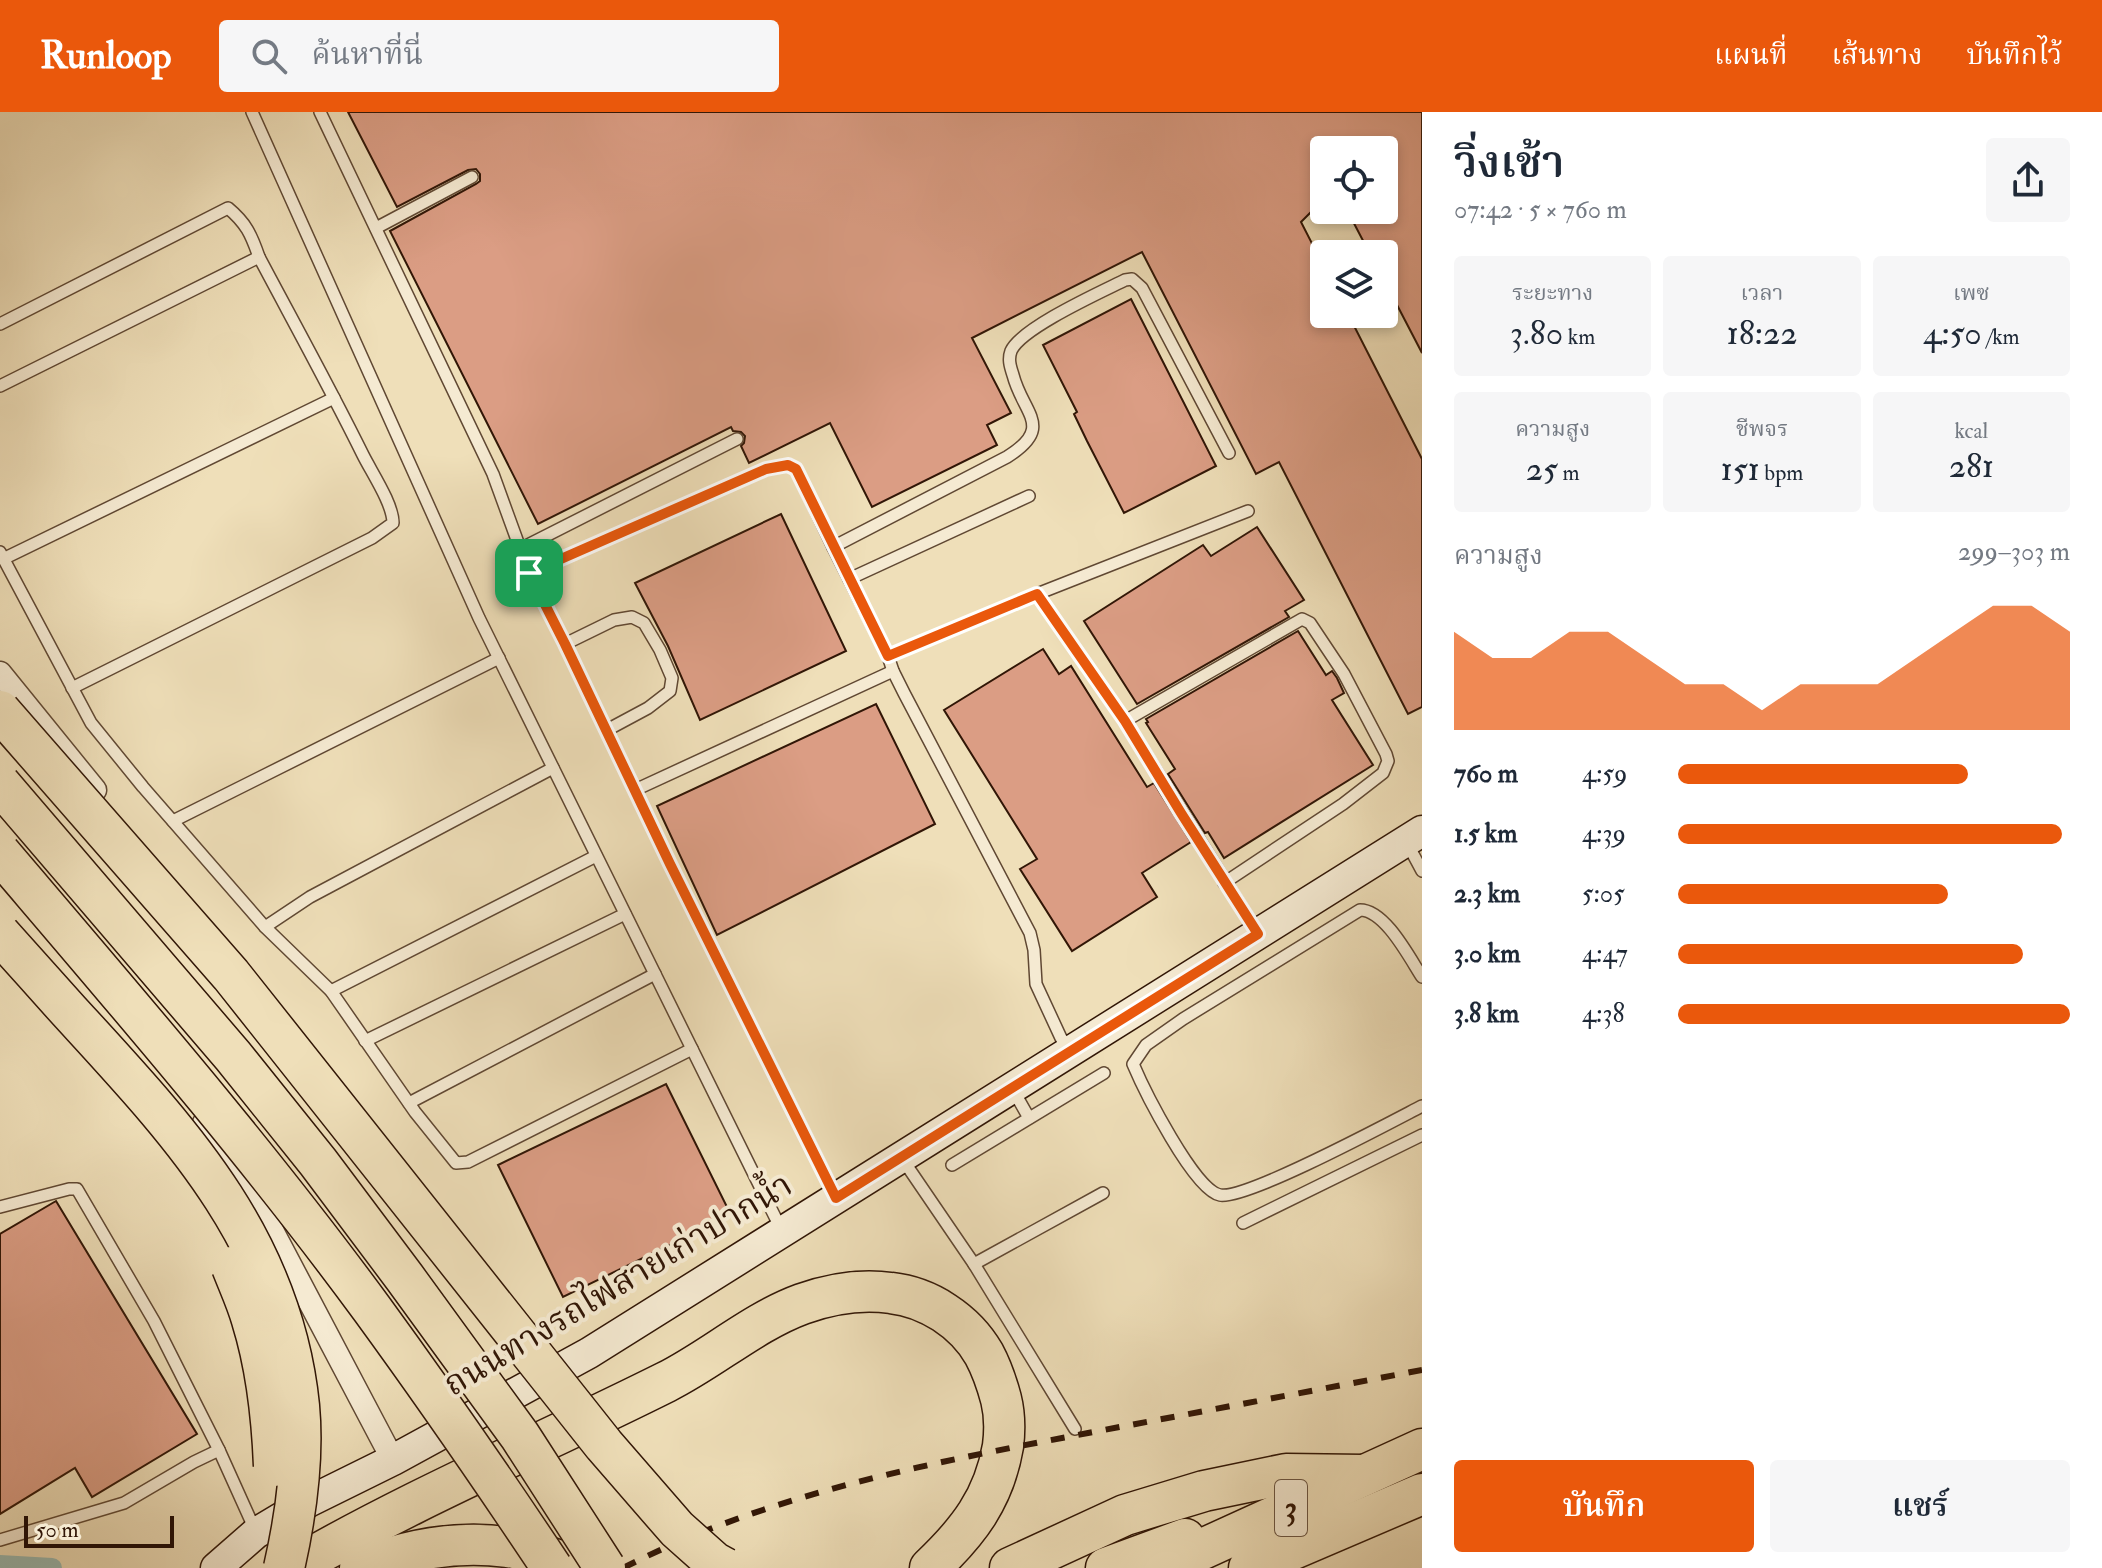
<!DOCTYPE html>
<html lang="th">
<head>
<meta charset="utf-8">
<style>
  :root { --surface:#fff; --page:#f6f6f7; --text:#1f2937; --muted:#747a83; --accent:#ea580c }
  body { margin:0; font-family:"IM FELL Double Pica","Noto Serif Thai",serif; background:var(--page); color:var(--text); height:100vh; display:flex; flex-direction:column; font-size:30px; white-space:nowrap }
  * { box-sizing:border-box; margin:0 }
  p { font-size:26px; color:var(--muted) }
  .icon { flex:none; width:44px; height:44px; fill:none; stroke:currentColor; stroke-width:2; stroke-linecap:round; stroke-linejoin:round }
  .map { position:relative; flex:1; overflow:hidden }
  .details { display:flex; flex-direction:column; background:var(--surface); width:680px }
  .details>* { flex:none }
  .fabs { position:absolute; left:1310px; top:24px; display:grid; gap:16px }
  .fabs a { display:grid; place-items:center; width:88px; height:88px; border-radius:8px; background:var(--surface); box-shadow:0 4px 12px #0003; font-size:40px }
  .scale { position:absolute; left:24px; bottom:20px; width:150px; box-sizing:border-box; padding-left:8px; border:4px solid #311606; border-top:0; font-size:22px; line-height:28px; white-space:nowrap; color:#311606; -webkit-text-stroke:6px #f5ead2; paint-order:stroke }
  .pin { position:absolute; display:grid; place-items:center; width:68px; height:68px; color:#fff; margin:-34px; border-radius:16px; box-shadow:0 4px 12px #0006 }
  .round { display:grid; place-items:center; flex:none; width:84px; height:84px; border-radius:8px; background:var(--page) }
  .headline { display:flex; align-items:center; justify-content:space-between; height:136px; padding:0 32px }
  h1 { font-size:44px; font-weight:600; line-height:60px }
  .metrics { display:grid; grid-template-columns:repeat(3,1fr); gap:12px; height:136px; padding:8px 32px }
  .metrics div { display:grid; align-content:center; border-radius:8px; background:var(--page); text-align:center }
  .metrics b { font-size:34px; font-weight:600 }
  .metrics small { font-size:22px; font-weight:400 }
  .metrics p { font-size:22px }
  .chart { height:224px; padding:16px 32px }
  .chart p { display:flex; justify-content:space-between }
  .chart svg { width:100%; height:144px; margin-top:8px; fill:var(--accent); opacity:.7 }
  .primary-button { display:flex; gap:16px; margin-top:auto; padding:16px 32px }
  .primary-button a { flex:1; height:92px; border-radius:8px; background:var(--accent); color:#fff; font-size:32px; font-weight:600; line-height:92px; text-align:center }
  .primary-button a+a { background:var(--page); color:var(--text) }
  ul { padding:0 32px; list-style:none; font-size:26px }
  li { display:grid; grid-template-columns:128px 96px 1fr; align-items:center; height:60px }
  li i { height:20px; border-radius:10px; background:var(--accent) }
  header { display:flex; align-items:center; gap:48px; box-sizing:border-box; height:112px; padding:0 40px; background:var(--accent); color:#fff }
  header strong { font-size:38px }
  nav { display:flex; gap:44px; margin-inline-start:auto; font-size:28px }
  .search { width:560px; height:72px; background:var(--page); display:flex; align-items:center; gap:20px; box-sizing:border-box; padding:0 28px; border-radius:8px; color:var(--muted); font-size:30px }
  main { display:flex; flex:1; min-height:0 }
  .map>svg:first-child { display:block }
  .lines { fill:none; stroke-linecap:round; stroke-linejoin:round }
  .canal { stroke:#9abcb5; stroke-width:20 }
  .building { fill:#db9d84; stroke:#311606; stroke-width:2 }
  .lane-casing { stroke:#604833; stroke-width:14 }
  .street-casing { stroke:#604833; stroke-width:25 }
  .secondary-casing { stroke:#311606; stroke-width:33 }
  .highway-casing { stroke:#311606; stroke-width:43 }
  .lane { stroke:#f5ead2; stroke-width:11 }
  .street { stroke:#f5ead2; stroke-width:22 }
  .secondary { stroke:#f5ead2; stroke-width:30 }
  .highway { stroke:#efdfb9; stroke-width:40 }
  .rail { stroke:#311606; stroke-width:6; stroke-dasharray:14 14; stroke-linecap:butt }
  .highway-bridge-casing { stroke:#311606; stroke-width:43; stroke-linecap:butt }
  .highway-bridge { stroke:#efdfb9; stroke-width:40 }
  .route-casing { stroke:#fff; stroke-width:16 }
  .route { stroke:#ea580c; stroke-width:10 }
  .labels { text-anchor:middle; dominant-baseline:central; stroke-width:8; stroke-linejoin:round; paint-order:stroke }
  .shield { fill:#f5ead2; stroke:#6c5643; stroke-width:2 }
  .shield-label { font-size:32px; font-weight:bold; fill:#311606 }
  .street-label { font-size:34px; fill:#311606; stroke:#f5ead2 }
</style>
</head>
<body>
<header>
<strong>Runloop</strong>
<div class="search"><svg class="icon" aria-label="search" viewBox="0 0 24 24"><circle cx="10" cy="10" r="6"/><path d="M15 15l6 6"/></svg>ค้นหาที่นี่</div>
<nav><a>แผนที่</a><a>เส้นทาง</a><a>บันทึกไว้</a></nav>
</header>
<main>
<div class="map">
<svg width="1422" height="1456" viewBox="0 0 1422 1456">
  <rect width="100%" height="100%" fill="#efdfb9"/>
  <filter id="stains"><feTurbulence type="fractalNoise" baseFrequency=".0025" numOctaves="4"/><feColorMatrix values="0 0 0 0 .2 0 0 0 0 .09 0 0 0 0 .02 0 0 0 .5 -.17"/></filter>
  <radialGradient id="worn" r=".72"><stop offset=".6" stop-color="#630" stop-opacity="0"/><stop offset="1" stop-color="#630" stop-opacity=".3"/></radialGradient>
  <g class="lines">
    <path class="canal" d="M 0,1453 L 52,1456"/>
  </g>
  <g class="building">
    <path d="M 348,0 L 1422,0 L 1422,241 L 1384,168 L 1384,142 L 1370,142 L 1347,98 L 1384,98 L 1384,38 L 1324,38 L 1324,87 L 1301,110 L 1324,155 L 1324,202 L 1348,202 L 1422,347 L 1422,595 L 1408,602 L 1279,350 L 1256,362 L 1142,140 L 972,226 L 1011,301 L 987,313 L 997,333 L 872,395 L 830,311 L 749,351 L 741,334 L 744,331 L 745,324 L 741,320 L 733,319 L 731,315 L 538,412 L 390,119 L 476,72 L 480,69 L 480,62 L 476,57 L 468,58 L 397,95 Z"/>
    <path d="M 1131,187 L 1216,354 L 1124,401 L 1087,329 L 1074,302 L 1077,300 L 1043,233 Z"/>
    <path d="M 781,402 L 846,539 L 700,608 L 668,534 L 635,471 Z"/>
    <path d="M 1257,415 L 1304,488 L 1285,499 L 1289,505 L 1137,592 L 1084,509 L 1203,433 L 1211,444 Z"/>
    <path d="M 1298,519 L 1326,563 L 1332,559 L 1337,566 L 1344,581 L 1332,588 L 1373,653 L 1224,746 L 1208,720 L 1205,721 L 1168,662 L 1175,657 L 1146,611 L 1148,610 L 1146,607 Z"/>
    <path d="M 1043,537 L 1059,562 L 1071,554 L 1147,675 L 1154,671 L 1191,730 L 1142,761 L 1157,785 L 1072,839 L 1020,757 L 1037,747 L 944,598 Z"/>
    <path d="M 876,592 L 935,712 L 717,823 L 657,694 Z"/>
    <path d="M 666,972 L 731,1103 L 563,1185 L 498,1053 Z"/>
    <path d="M 56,1089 L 197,1322 L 92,1385 L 75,1356 L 0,1402 L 0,1122 Z"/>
  </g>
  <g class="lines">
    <defs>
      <g id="lane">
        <path d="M 252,0 L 479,506 L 782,1119"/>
        <path d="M 320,0 L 493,362 L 529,461 L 565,532 L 670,752 L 835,1083"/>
        <path d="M 376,116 L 472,65"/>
        <path d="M 0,212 L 228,96 C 246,111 251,122 259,145 L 0,274"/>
        <path d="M 833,435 L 1007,345 C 1055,315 1023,302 1013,263 C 1010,254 1008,247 1011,239 C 1021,216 1101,180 1125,168 L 1132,167 L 1142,176 L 1229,341"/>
        <path d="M 520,437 L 737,327"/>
        <path d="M 0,440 L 91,611 L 143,675 L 265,815"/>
        <path d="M 3,447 L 334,286"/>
        <path d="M 529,461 L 766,357 L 788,353 L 796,357 L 833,435 L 888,544 L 893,559 L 904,581 L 1030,821 L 1034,838 L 1036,872 L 1061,926 L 1070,937"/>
        <path d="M 849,467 L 1029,384"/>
        <path d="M 1037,482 L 1125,609 L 1257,820"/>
        <path d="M 565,532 L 614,508 L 632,505 L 644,511 L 660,538 L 672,566 L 670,579 L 648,596 L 607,618"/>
        <path d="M 888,544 L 1037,482 L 1248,399"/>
        <path d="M 72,576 L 372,426 L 393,411 C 393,392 372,361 363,343 C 330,276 294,211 259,145"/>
        <path d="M 1125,609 L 1302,507 L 1310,511 L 1344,562 L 1386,642 L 1388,649 L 1383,661 L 1343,692 L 1224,771"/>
        <path d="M 553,656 L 310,785 L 265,815 L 331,879 L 415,1000 L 456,1051 L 468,1050 L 692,937"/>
        <path d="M 635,678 L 893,559"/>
        <path d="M 173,709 L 499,546"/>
        <path d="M 1407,731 L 1422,759"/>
        <path d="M 1422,865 C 1409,845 1385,798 1360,798 L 1183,907 L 1146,933 L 1133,952 C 1144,978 1194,1078 1220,1083 C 1246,1088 1391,1010 1422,994"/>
        <path d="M 331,879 L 596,744"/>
        <path d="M 365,929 L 625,802"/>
        <path d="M 1012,976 L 1029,1006"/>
        <path d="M 409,991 L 655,862"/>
        <path d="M 901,1045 L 974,1152 L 1075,1317"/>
        <path d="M 952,1053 L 1104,961"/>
        <path d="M 0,1095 L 69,1077 L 77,1077 L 154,1209 L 219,1338 L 256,1420"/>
        <path d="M 1243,1111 L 1422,1023"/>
        <path d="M 974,1152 L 1103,1081"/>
        <path d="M 0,1428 L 124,1391 L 194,1350 L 219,1338"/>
      </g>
      <g id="street">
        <path d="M 0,561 L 95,678"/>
        <path d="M 204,1011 L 246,1069 L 393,1348"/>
      </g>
      <path id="secondary" d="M 216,1456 L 256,1421 L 308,1390 L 393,1348 L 589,1241 L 1422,719"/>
      <g id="highway">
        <path d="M 293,1456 C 414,1386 542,1332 666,1270 C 712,1247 753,1210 802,1192 C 830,1182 862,1177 891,1181 C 928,1185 965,1209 984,1242 C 991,1255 997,1272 1001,1287 C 1005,1303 1005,1318 1003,1334 C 994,1387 968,1420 930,1456"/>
        <path d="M 360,1456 C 406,1438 457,1428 507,1435 C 531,1438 556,1447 578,1456"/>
        <path d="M 1010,1456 L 1125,1403 L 1204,1379 L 1286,1362 L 1364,1363"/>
        <path d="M 1106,1456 L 1185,1427"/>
        <path d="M 1161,1456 L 1422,1337"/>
        <path d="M 1249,1456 L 1422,1382"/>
      </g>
    </defs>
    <use href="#lane" class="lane-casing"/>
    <use href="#street" class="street-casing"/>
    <use href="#secondary" class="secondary-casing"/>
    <use href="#highway" class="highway-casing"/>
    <use href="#lane" class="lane"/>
    <use href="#street" class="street"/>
    <use href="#secondary" class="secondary"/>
    <use href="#highway" class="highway"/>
    <path class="rail" d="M 623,1456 C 767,1382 930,1351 1088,1321 C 1199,1300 1311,1279 1422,1258"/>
    <defs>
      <g id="highway-bridge">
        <path d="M 0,599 L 231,863 L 604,1333 L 677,1417 L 714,1450 L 725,1456"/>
        <path d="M 0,672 L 233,944 L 318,1050 L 405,1166 L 520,1324 L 605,1456"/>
        <path d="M 0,741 C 127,890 256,1039 372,1197 C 434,1282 494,1369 552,1456"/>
        <path d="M 0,822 C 23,848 46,873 69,899 C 177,1017 282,1125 299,1294 C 304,1348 296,1403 284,1456"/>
        <path d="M 232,1155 C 239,1173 247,1190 252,1208 C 267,1256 272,1304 274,1354"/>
      </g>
    </defs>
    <use href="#highway-bridge" class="highway-bridge-casing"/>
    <use href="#highway-bridge" class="highway-bridge"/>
  </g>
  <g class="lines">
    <defs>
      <path id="route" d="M 788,353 L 796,357 L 888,544 L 1037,482 L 1125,609 L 1181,701 L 1258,822 L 836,1086 L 670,752 L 565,532 L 529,461 L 766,357 Z"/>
    </defs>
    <use href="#route" class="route-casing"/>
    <use href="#route" class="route"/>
  </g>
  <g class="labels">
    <rect class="shield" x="1275" y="1368" width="32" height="56" rx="6"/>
    <g class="shield-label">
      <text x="1291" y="1396">3</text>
    </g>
    <g class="street-label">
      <text transform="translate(618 1173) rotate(-31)">ถนนทางรถไฟสายเก่าปากน้ำ</text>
    </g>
  </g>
  <rect width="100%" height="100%" filter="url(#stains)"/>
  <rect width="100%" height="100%" fill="url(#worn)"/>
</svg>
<div class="fabs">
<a><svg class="icon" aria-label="locate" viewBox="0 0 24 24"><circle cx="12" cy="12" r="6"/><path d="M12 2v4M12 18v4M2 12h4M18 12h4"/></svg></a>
<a><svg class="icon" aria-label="layers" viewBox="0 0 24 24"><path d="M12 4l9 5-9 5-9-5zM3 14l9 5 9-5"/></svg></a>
</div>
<div class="scale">50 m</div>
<div class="pin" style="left:529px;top:461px;background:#1e9e55"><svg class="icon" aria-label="arrive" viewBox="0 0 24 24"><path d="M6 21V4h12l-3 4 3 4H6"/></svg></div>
</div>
<section class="details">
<div class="headline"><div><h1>วิ่งเช้า</h1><p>07:42 · 5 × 760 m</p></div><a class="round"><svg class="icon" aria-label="share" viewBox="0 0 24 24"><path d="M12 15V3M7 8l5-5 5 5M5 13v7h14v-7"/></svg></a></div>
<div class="metrics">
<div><p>ระยะทาง</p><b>3.80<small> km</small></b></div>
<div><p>เวลา</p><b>18:22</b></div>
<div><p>เพซ</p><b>4:50<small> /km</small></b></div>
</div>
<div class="metrics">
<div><p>ความสูง</p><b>25<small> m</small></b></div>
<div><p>ชีพจร</p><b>151<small> bpm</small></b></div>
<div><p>kcal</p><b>281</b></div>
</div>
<div class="chart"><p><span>ความสูง</span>299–303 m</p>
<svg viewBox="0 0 160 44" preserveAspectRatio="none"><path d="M0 44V14L10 22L20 22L30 14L40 14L50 22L60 30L70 30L80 38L90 30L100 30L110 30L120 22L130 14L140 6L150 6L160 14V44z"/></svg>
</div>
<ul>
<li><b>760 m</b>4:59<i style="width:74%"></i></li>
<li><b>1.5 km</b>4:39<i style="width:98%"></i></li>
<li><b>2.3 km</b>5:05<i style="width:69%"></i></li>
<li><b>3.0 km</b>4:47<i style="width:88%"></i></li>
<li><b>3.8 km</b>4:38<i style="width:100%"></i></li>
</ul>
<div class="primary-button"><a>บันทึก</a><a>แชร์</a></div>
</section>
</main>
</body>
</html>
